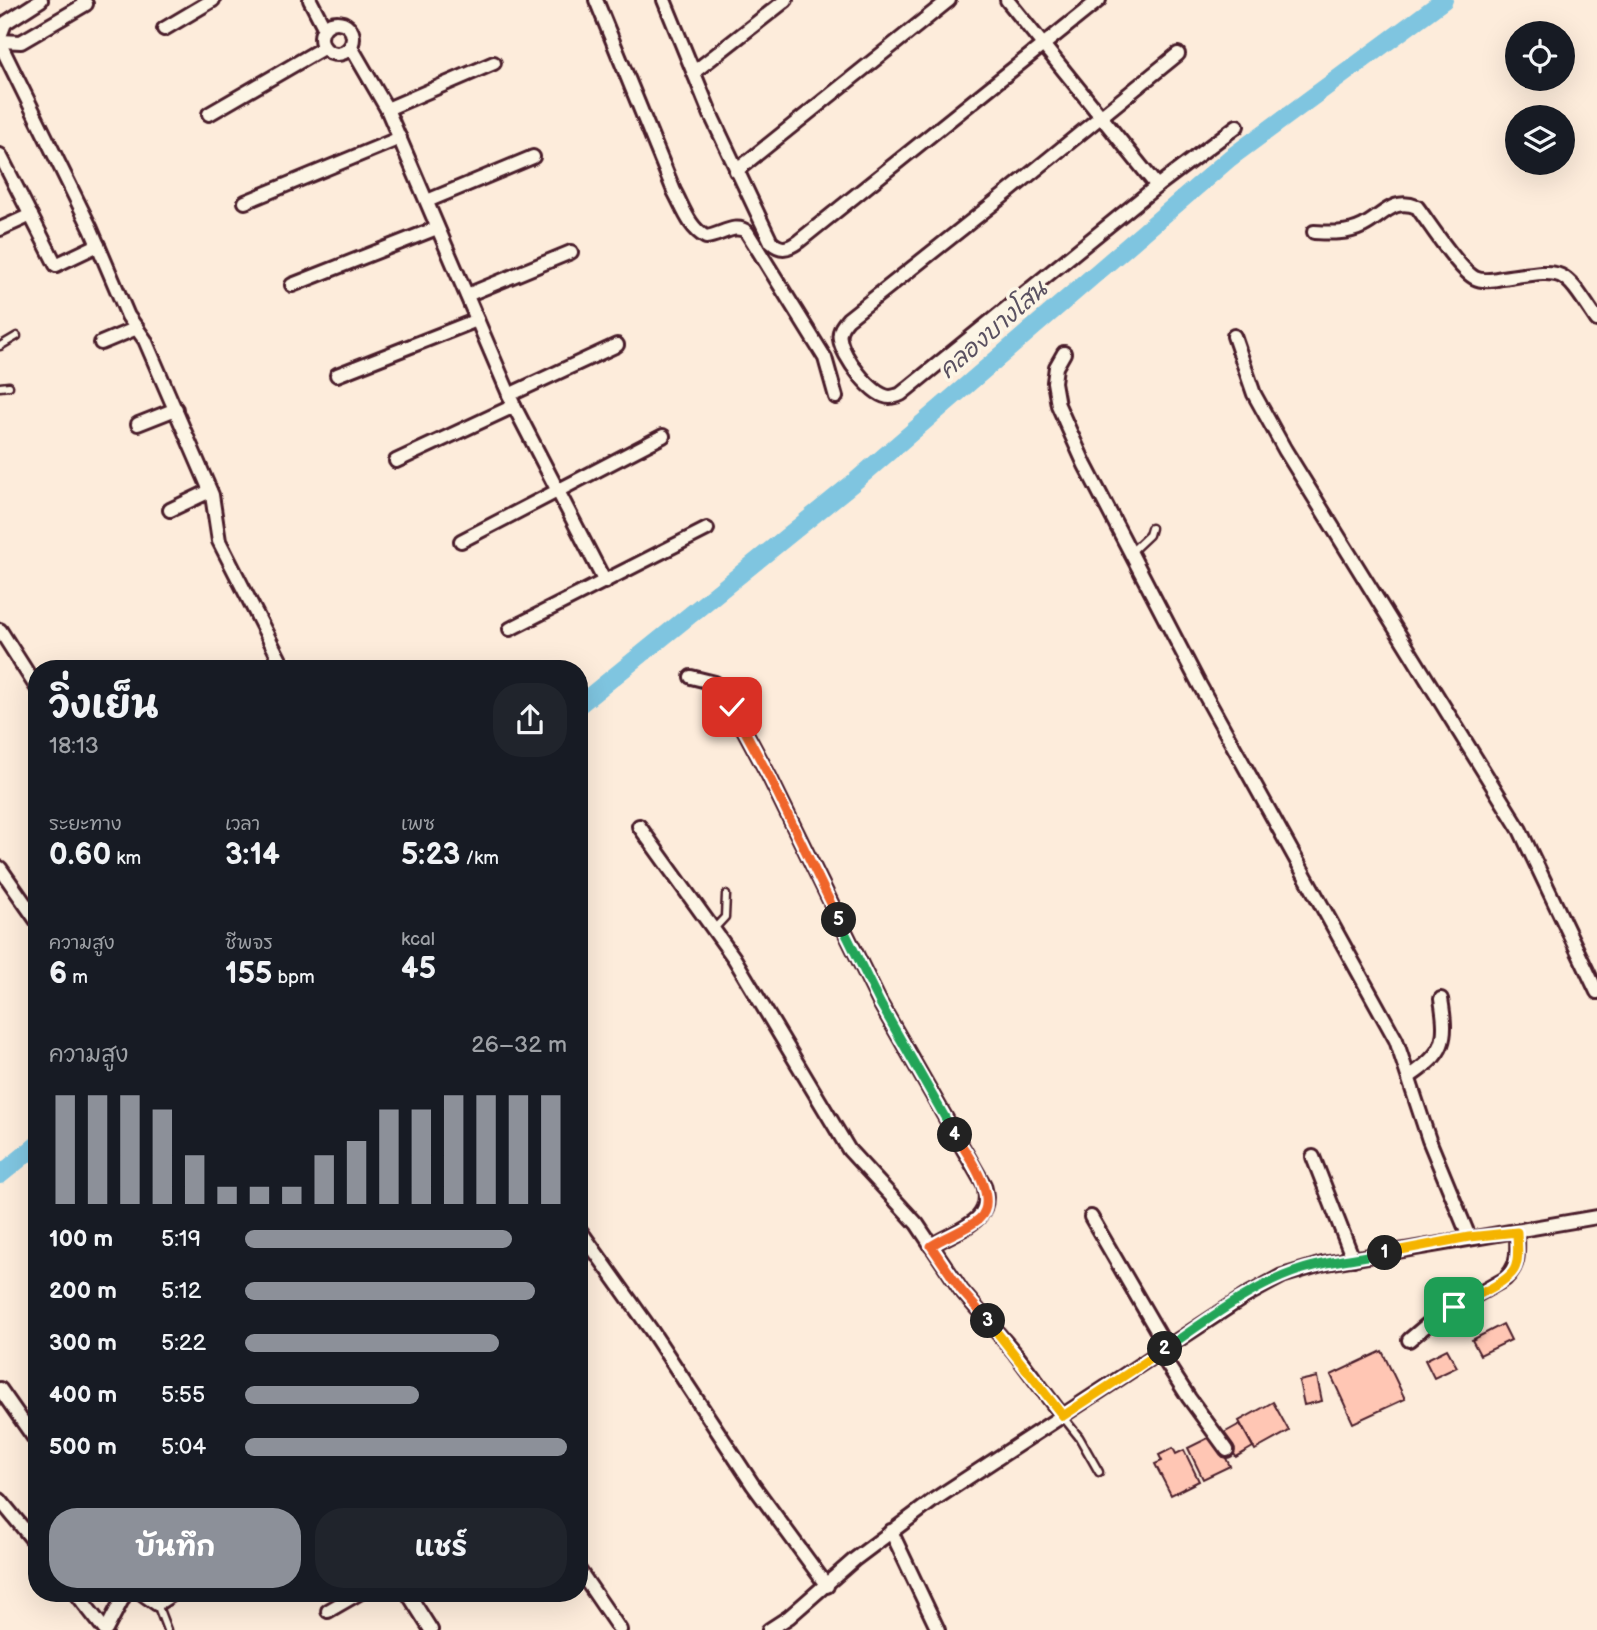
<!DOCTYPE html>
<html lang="th">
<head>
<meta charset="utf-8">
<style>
  :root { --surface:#171b24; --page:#20242c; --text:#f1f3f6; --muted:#9ea1a6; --accent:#8c9099 }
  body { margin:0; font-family:"Balsamiq Sans","Playpen Sans Thai",sans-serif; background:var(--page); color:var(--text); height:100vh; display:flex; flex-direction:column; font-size:26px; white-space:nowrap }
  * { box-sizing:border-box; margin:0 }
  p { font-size:23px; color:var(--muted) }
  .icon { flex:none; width:38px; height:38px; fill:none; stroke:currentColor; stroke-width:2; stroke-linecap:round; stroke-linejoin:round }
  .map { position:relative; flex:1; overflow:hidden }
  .drawer { position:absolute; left:28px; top:660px; width:560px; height:942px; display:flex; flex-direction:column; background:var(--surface); border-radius:28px; box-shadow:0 7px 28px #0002 }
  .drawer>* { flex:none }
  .controls { position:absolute; left:1505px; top:21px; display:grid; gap:14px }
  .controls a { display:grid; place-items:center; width:70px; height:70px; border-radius:50%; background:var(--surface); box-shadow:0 7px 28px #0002; font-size:35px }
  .pin { position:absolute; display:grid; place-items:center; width:60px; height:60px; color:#fff; margin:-30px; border-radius:14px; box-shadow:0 4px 10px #0006 }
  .km { position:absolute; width:35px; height:35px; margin:-18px; border-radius:50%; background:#222; color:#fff; font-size:19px; line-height:35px; text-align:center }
  .round { display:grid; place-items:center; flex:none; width:74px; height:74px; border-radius:28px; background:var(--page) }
  .summary { display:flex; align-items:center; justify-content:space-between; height:119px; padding:0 21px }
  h1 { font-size:38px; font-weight:700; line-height:52px }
  .stats { display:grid; grid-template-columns:repeat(3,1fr); gap:10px; height:119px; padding:7px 21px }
  .stats div { display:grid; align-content:center }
  .stats b { font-size:30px; font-weight:700 }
  .stats small { font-size:19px; font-weight:400 }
  .stats p { font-size:19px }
  .chart { height:196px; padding:14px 21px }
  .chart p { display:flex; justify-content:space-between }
  .chart svg { width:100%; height:126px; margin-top:7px; stroke:var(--accent); stroke-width:6 }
  .action { display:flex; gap:14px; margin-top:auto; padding:14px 21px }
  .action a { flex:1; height:80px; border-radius:28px; background:var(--accent); color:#fff; font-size:28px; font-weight:700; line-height:80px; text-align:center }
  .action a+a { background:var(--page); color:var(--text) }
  ul { padding:0 21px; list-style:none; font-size:23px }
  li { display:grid; grid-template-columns:112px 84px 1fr; align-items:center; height:52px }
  li i { height:18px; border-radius:9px; background:var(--accent) }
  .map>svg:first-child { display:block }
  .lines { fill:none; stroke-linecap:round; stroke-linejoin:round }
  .canal { stroke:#7fc5e0; stroke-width:18 }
  .building { fill:#ffc6b4; stroke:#4a1f2b; stroke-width:2 }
  .service-casing { stroke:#4a1f2b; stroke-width:11 }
  .minor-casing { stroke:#4a1f2b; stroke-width:18 }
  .service { stroke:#fcf5e5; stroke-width:6 }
  .minor { stroke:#fcf5e5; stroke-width:12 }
  .split-1-casing { stroke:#fff; stroke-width:14 }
  .split-2-casing { stroke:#fff; stroke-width:14 }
  .split-3-casing { stroke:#fff; stroke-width:14 }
  .split-4-casing { stroke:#fff; stroke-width:14 }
  .split-5-casing { stroke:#fff; stroke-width:14 }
  .split-6-casing { stroke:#fff; stroke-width:14 }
  .split-1 { stroke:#f5b400; stroke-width:9 }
  .split-2 { stroke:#22a559; stroke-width:9 }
  .split-3 { stroke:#f5b400; stroke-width:9 }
  .split-4 { stroke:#f0652b; stroke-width:9 }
  .split-5 { stroke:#22a559; stroke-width:9 }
  .split-6 { stroke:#f0652b; stroke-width:9 }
  .labels { text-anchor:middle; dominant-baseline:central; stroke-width:7; stroke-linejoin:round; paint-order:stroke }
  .water-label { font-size:24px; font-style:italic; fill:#5a5161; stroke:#fcf5e5 }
</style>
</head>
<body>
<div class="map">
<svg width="1597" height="1630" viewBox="0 0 1597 1630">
  <rect width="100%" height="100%" fill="#fdecdb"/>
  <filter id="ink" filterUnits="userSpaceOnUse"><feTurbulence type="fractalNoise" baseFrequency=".0143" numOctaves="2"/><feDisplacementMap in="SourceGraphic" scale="14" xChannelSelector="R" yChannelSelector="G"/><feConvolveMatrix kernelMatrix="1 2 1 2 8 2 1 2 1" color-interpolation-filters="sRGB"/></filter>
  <g filter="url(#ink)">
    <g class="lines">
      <g class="canal">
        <path d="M 579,705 L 853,483 L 1230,158 L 1444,0"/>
        <path d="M 0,1175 L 37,1145"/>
      </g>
    </g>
    <g class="building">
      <path d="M 1503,1324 L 1511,1340 L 1480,1355 L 1472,1340 Z"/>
      <path d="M 1447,1349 L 1457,1367 L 1434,1378 L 1425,1360 Z"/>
      <path d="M 1382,1351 L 1405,1399 L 1353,1423 L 1331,1375 Z"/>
      <path d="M 1317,1377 L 1322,1401 L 1304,1405 L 1299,1381 Z"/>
      <path d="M 1273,1402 L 1289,1431 L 1255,1450 L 1239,1421 Z"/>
      <path d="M 1240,1424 L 1253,1447 L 1236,1457 L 1222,1434 Z"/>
      <path d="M 1214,1435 L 1230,1466 L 1203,1479 L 1188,1448 Z"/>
      <path d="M 1173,1448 L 1176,1454 L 1184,1450 L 1199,1481 L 1171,1495 L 1155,1464 L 1162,1461 L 1159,1455 Z"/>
    </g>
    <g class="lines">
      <defs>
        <g id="service">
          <path d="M 0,346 L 17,336"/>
          <path d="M 0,387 L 9,386"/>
          <path d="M 1131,552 L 1149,535 L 1151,528"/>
          <path d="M 713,930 L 725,917 L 726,895"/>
          <path d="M 1063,1417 L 1079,1437 L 1099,1472"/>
          <path d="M 157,1604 L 167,1630"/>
        </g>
        <g id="minor">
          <path d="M 310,0 L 324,27"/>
          <path d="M 596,0 L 674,191 C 683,207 689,228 706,237 C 720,236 735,222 747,232 L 825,358 L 836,397"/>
          <path d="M 664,0 L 711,115 L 771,242 C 781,251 788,249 799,241 L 1099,0"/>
          <path d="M 1007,0 L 1157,186"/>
          <circle cx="337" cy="38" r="16"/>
          <path d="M 164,29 L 213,0"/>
          <path d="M 0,36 L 5,23 L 41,0"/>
          <path d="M 0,41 L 21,42 L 86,4 L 83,0"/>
          <path d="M 0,44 L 91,229 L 128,316 L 145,340 L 212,495 L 219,541 L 284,668"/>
          <path d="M 351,47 L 387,109 L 514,406 L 605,582"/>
          <path d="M 1178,54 L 1008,192 L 848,319 C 843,325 838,331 840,339 C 842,356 872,397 890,397 C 892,397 900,395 901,394 L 1157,186 L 1237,126"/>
          <path d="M 694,72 L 786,0"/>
          <path d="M 387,109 L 494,63"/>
          <path d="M 209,114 L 323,48"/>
          <path d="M 0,155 L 56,265 L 98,245"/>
          <path d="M 736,171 L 949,0"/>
          <path d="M 427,201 L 533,157"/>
          <path d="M 245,202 L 400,138"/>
          <path d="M 0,229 L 31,215"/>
          <path d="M 1314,232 C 1330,233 1347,234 1363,226 C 1383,216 1393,197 1417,207 C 1429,223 1459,270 1475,278 C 1483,282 1493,280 1502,278 C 1566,269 1561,266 1597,320"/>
          <path d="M 292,285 L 437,228"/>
          <path d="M 467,295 L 571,252"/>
          <path d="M 1234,336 L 1254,394 L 1285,450 L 1520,830 L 1597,992"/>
          <path d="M 101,343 L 137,328"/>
          <path d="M 1064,353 L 1056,367 L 1054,382 L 1058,405 L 1085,465 L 1199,684 L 1396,1040 L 1429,1140 L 1469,1237"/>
          <path d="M 337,375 L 477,320"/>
          <path d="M 509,395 L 617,345"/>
          <path d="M 138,424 L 176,409"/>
          <path d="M 396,461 L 514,406"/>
          <path d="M 170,510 L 210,491"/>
          <path d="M 461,541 L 663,436"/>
          <path d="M 510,629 L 707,529"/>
          <path d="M 0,630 L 37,688"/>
          <path d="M 691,677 L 715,683 L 732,707 L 769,776 L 880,1003 L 984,1185 C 995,1223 957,1229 931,1246"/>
          <path d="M 639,826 L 734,958 L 849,1150 L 917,1224 L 961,1290 L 1015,1353 L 1063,1417"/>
          <path d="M 0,868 L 37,921"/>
          <path d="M 1409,1077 C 1445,1053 1448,1041 1441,999"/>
          <path d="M 1313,1157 L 1353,1259"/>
          <path d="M 1091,1217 L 1167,1348"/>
          <path d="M 579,1229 L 651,1330 L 753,1485 L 827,1586"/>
          <path d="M 1409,1340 L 1434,1319 L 1505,1279 C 1520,1264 1517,1252 1517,1232"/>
          <path d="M 1160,1353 L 1189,1398 L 1227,1450"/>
          <path d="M 0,1389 L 37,1442"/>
          <path d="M 0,1500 L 37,1545"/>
          <path d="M 891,1531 L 938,1630"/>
          <path d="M 579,1570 L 620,1630"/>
          <path d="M 75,1592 L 105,1630"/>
          <path d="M 140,1592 L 157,1604 L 176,1592"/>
          <path d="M 407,1592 L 431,1630"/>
          <path d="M 328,1611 L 361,1592"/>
          <path d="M 106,1630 L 126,1592"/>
          <path d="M 769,1630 L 789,1617 L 855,1559 L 935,1499 L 1247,1295 L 1282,1276 L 1322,1264 L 1597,1217"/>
        </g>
      </defs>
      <use href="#service" class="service-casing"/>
      <use href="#minor" class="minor-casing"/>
      <use href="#service" class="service"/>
      <use href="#minor" class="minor"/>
    </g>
  </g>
  <g class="lines" filter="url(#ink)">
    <defs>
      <path id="split-1" d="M 1385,1253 L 1469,1237 L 1517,1232 C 1517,1243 1520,1260 1514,1270 C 1506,1284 1468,1299 1454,1307"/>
      <path id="split-2" d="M 1165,1349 C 1204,1322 1255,1284 1300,1270 C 1327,1261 1357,1258 1385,1253"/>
      <path id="split-3" d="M 988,1321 L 1063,1416 L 1165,1349"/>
      <path id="split-4" d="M 955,1135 C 967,1154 1001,1199 979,1219 C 966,1230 946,1236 931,1246 L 961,1290 L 988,1321"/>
      <path id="split-5" d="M 839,920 L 880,1003 L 955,1135"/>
      <path id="split-6" d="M 732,707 L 769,776 L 839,920"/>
    </defs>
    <use href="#split-1" class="split-1-casing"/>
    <use href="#split-2" class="split-2-casing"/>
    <use href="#split-3" class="split-3-casing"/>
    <use href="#split-4" class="split-4-casing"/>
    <use href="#split-5" class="split-5-casing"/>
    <use href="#split-6" class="split-6-casing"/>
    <use href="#split-1" class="split-1"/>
    <use href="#split-2" class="split-2"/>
    <use href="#split-3" class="split-3"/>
    <use href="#split-4" class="split-4"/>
    <use href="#split-5" class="split-5"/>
    <use href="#split-6" class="split-6"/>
  </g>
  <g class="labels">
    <g class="water-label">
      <text transform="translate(993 330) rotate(-41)">คลองบางโสน</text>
    </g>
  </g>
</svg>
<div class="controls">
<a><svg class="icon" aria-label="locate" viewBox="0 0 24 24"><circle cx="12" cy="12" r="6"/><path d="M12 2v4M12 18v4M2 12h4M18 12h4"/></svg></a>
<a><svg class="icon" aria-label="layers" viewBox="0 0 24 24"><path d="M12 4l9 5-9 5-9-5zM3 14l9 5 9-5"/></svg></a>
</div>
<div class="pin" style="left:1454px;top:1307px;background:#1e9e55"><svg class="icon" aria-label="arrive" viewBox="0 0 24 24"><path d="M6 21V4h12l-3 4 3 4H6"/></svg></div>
<div class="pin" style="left:732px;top:707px;background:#d93025"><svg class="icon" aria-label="check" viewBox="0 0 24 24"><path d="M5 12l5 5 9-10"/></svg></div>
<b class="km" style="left:1385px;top:1253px">1</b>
<b class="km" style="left:1165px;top:1349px">2</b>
<b class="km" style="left:988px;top:1321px">3</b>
<b class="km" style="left:955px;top:1135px">4</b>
<b class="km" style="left:839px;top:920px">5</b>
<section class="drawer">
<div class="summary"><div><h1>วิ่งเย็น</h1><p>18:13</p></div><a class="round"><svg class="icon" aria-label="share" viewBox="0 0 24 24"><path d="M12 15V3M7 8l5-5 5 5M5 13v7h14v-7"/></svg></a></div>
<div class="stats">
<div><p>ระยะทาง</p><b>0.60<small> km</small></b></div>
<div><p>เวลา</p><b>3:14</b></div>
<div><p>เพซ</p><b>5:23<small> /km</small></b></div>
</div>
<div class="stats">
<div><p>ความสูง</p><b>6<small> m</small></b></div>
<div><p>ชีพจร</p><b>155<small> bpm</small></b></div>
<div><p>kcal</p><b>45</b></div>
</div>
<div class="chart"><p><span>ความสูง</span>26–32 m</p>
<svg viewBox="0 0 160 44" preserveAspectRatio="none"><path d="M5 44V6M15 44V6M25 44V6M35 44V11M45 44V27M55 44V38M65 44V38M75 44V38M85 44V27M95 44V22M105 44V11M115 44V11M125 44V6M135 44V6M145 44V6M155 44V6"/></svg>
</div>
<ul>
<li><b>100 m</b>5:19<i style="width:83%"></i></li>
<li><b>200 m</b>5:12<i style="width:90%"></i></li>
<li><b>300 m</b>5:22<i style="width:79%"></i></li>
<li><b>400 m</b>5:55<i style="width:54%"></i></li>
<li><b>500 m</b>5:04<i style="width:100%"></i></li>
</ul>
<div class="action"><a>บันทึก</a><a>แชร์</a></div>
</section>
</div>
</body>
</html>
